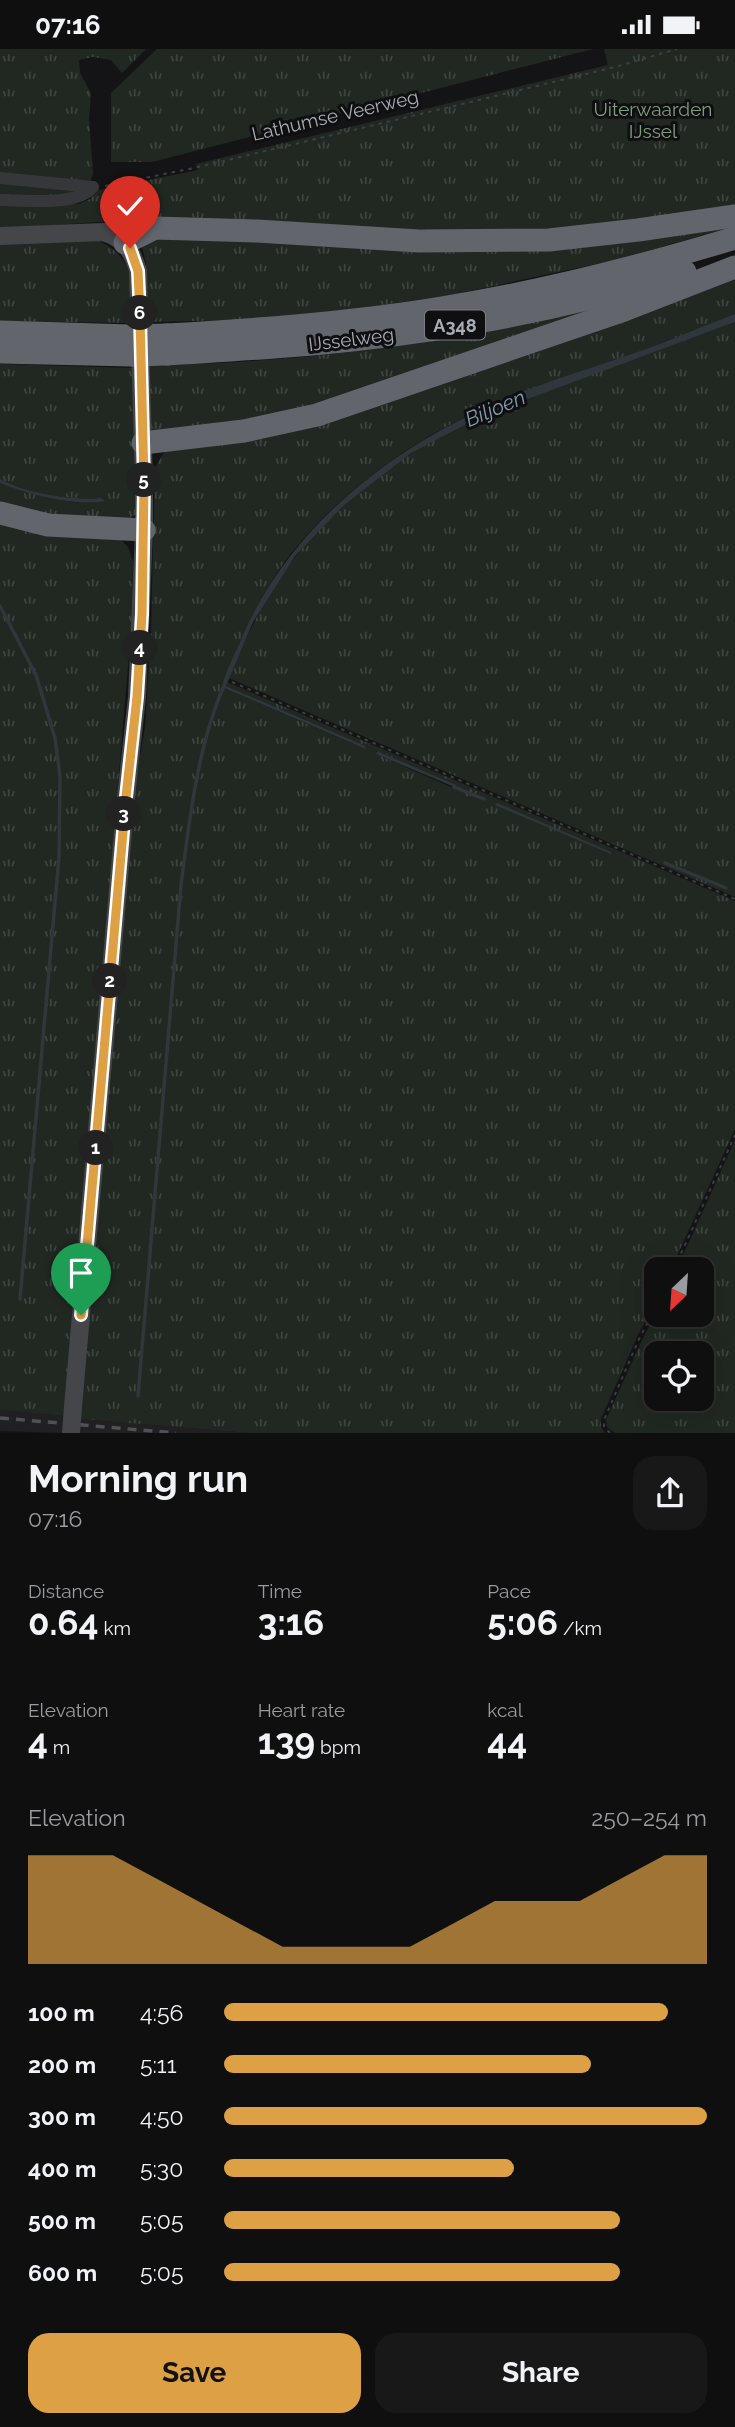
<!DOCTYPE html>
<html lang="en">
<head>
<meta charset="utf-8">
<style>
  :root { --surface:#0f0f10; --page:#181819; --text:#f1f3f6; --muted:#9b9c9f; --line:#2f2f30; --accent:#dda045 }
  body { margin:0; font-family:Raleway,sans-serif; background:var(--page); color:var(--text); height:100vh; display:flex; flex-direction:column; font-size:26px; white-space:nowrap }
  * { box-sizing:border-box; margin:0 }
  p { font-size:23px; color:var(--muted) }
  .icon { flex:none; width:38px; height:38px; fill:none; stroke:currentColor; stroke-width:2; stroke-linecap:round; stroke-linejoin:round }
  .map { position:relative; height:1384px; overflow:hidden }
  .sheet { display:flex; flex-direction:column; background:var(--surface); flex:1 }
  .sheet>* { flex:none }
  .needle { width:46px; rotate:205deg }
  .buttons { position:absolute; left:644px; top:1208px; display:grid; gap:14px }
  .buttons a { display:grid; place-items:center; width:70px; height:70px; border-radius:14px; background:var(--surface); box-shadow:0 7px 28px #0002,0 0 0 2px var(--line); font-size:35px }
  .pin { position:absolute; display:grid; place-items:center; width:60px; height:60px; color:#fff; margin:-72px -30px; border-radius:50% 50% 50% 0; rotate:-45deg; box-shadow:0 0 7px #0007 }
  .pin .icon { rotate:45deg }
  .km { position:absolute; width:35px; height:35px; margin:-18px; border-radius:50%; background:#222; color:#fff; font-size:19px; line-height:35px; text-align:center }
  .round { display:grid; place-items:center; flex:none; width:74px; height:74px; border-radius:21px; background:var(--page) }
  .head { display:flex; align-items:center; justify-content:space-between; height:119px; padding:0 28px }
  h1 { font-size:38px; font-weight:700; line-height:52px }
  .metrics { display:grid; grid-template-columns:repeat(3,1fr); gap:10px; height:119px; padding:7px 28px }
  .metrics div { display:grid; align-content:center }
  .metrics b { font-size:35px; font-weight:700 }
  .metrics small { font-size:19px; font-weight:400 }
  .metrics p { font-size:19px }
  .chart { height:196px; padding:14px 28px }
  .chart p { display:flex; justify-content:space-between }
  .chart svg { width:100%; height:126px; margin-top:7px; fill:var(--accent); opacity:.7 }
  .cta { display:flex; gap:14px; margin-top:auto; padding:14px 28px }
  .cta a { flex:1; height:80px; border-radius:21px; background:var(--accent); color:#111; font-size:28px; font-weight:700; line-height:80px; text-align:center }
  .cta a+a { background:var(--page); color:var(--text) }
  ul { padding:0 28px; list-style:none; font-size:23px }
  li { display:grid; grid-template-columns:112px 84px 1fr; align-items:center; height:52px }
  li i { height:18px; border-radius:9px; background:var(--accent) }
  .status { display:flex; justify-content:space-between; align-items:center; height:49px; padding:0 35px; background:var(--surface); direction:ltr }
  .status svg { height:19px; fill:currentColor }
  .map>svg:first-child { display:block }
  .built { fill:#202023 }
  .grass { fill:url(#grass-tufts); fill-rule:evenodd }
  .water { fill:#2f373d }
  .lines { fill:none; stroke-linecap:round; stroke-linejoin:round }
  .stream { stroke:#2f373d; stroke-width:3.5 }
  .path { stroke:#3c3e41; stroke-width:2; stroke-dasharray:3.5 5; stroke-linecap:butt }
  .minor { stroke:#36373a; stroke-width:12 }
  .secondary { stroke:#44464a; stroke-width:18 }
  .motorway { stroke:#62656b; stroke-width:23 }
  .rail { stroke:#4f5155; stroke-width:3.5; stroke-dasharray:9 7; stroke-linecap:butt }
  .secondary-bridge { stroke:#44464a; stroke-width:18 }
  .motorway-bridge { stroke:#62656b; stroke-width:23 }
  .route-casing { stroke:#fff; stroke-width:14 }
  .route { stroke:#dda045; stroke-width:9 }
  .labels { text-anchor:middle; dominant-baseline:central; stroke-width:6; stroke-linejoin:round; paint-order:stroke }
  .shield { fill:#0f0f11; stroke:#7a7d83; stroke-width:2 }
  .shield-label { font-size:18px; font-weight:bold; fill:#a8acb4 }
  .park-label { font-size:19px; fill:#819d81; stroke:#0f0f11 }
  .street-label { font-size:19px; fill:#a8acb4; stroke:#0f0f11 }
  .water-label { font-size:21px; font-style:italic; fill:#829bac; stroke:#0f0f11 }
</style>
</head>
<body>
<div class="status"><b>07:16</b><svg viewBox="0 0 49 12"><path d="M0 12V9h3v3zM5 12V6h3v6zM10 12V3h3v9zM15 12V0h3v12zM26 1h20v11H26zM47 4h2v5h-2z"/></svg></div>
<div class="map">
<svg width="735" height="1384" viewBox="0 0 735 1384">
  <defs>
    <pattern id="grass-tufts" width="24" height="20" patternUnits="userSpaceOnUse" patternTransform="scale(1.75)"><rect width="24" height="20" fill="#212821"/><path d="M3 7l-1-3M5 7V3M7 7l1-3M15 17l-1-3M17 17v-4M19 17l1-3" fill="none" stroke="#3e443f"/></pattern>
  </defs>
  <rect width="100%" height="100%" fill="#141416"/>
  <g class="built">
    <path d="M 0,1361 L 65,1367 L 64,1384 L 0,1382 Z"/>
    <path d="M 80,1370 L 250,1384 L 79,1384 Z"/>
  </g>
  <g class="grass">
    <path d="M 0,0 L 146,0 L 122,24 L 111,11 L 93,8 L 79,11 L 80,24 L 91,44 L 89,70 L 93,125 L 90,133 L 0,126 Z"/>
    <path d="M 157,0 L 593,0 L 152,113 L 111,113 L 111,44 Z"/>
    <path d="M 604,0 L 735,0 L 735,159 L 541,185 L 187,172 L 96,173 L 0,180 L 0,156 L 79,155 L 90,150 L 99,141 L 198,121 L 196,115 L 608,16 Z"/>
    <path d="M 0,131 L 82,141 L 67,146 L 0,146 Z"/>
    <path d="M 735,177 L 615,211 L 451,246 L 354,260 L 240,271 L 148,273 L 146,214 L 142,198 L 146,191 L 196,187 Z"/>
    <path d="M 99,192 C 137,210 131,237 133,274 L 0,272 L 0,194 Z"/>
    <path d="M 735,227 L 735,265 C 697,279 660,296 621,309 C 577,325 530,338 487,358 C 413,390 344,440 293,502 C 260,543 242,591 222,638 L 365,700 L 226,637 L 227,633 L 735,852 L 735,1080 L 671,1220 L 656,1220 L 656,1252 L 637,1288 L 601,1370 L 601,1378 L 605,1384 L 250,1384 L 80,1370 L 132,758 L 145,678 L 151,581 L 155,422 L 157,415 L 165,402 ZM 376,702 L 377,702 L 457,737 L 453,739 L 376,705 Z"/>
    <path d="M 618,253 L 317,362 L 154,383 L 149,377 L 148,317 C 206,315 265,312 324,306 C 423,295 521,276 618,253 Z"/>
    <path d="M 735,273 L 735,848 L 229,629 C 247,586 266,544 295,508 C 333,460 387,414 442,386 C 532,340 639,310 735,273 Z"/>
    <path d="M 0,315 L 134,319 L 135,466 L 122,475 L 0,460 L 0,434 C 25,444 78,459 105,452 L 101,449 C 73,452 25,444 0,430 Z"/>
    <path d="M 0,471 L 118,488 L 128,498 L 133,513 L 131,581 L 65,1367 L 0,1361 Z"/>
    <path d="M 735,1091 L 735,1384 L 615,1384 L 607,1378 L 606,1371 L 642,1291 L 656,1264 L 702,1265 L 702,1220 L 677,1220 ZM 656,1304 L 702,1304 L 702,1349 L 656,1349 Z"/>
  </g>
  <g class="water">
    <path d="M 735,265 L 735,273 L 482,367 L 411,404 L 344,456 L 295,507 L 253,573 L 226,637 L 365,697 L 366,700 L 222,638 C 226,620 237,602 244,584 C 290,480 385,404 487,358 C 538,334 593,319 646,300 C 676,289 705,276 735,265 Z"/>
    <path d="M 0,430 C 25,444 73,452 101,449 L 105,452 C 76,458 27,445 0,434 Z"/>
    <path d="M 377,702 L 456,736 L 457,739 L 376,705 Z"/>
    <path d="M 497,754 L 611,803 L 611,805 L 495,756 Z"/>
  </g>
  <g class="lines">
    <g class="stream">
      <path d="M 0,557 L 36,626 L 55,689 L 60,727 L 59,808 L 20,1250"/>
      <path d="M 454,738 L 484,750"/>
      <path d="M 665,814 L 726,839"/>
      <path d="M 138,1347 L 181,836 C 189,773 198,695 224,637"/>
    </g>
    <g class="path">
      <path d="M 105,137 L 194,119 L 458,56 L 615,18 L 677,0"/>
      <path d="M 232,633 L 735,850"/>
      <path d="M 674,1220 L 735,1086"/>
      <path d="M 610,1384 L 604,1378 L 604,1371 L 639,1290 L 656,1258"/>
    </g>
    <g class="minor">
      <path d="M 0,129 L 93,138"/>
      <path d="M 0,151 C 26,151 76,158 93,138"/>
    </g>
    <path class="secondary" d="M 0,187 L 103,183 C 124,189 132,201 138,222 L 144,434 L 144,481 L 137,648 L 126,748 L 73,1358"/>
    <g class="motorway">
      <path d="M 125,194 L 155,179 L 257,182 L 419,192 L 549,191 L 638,181 L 735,167"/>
      <path d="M 0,283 L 130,287"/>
      <path d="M 167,286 C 259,281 350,274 441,259 C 541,243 639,218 735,189"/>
      <path d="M 0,303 L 132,306"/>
      <path d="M 167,305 C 229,301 291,298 352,291 C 465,279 577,256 685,223"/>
      <path d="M 143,394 L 244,382 L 317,366 L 624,261 L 735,218"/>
      <path d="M 0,464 L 48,476 L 144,481"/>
    </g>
    <path class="rail" d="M 0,1369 L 176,1384"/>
    <path class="secondary-bridge" d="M 71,1384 L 73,1358"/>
    <g class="motorway-bridge">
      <path d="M 130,287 L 167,286"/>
      <path d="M 132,306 L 167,305"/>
    </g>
  </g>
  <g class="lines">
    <defs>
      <path id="route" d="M 81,1266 L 126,748 L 137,648 L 142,565 L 144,434 L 140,267 L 138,222 L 130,199"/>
    </defs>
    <use href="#route" class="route-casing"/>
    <use href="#route" class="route"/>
  </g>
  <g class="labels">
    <rect class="shield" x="425" y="261.5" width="60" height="29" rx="5"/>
    <g class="shield-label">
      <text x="455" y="276">A348</text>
    </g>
    <g class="park-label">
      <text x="653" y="60">Uiterwaarden<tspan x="653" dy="22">IJssel</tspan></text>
    </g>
    <g class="street-label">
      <text transform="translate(335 66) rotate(-13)">Lathumse Veerweg</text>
      <text transform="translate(351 290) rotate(-7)">IJsselweg</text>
    </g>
    <g class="water-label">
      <text transform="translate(495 359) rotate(-23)">Biljoen</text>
    </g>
  </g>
</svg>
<div class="buttons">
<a><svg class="needle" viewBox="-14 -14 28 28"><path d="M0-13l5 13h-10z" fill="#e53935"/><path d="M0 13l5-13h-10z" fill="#9b9c9f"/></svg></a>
<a><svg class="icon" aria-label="locate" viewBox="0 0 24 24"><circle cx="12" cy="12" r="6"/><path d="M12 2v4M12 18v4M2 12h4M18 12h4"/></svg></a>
</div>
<div class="pin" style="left:81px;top:1266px;background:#1e9e55"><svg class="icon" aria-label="arrive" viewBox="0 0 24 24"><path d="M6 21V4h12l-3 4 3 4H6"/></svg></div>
<div class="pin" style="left:130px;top:199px;background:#d93025"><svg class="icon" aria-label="check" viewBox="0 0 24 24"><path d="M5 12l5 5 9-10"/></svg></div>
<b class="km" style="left:96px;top:1099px">1</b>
<b class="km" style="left:110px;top:932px">2</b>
<b class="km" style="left:124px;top:765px">3</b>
<b class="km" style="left:140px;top:599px">4</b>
<b class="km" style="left:144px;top:431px">5</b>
<b class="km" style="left:140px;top:264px">6</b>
</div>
<section class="sheet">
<div class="head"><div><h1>Morning run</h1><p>07:16</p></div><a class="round"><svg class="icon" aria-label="share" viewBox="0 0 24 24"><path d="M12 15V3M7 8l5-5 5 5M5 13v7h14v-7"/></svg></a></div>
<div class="metrics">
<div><p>Distance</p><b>0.64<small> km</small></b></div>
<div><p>Time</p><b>3:16</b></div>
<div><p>Pace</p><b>5:06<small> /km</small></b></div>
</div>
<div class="metrics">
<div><p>Elevation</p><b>4<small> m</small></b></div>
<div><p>Heart rate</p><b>139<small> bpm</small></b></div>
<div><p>kcal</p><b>44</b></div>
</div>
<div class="chart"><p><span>Elevation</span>250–254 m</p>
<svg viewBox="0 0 160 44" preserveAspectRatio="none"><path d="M0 44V6L10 6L20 6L30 14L40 22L50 30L60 38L70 38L80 38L90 38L100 30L110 22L120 22L130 22L140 14L150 6L160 6V44z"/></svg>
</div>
<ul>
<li><b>100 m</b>4:56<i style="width:92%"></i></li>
<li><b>200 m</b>5:11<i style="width:76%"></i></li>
<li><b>300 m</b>4:50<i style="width:100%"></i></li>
<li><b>400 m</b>5:30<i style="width:60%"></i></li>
<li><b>500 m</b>5:05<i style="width:82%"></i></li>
<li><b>600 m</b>5:05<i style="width:82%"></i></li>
</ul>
<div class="cta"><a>Save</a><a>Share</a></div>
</section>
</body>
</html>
